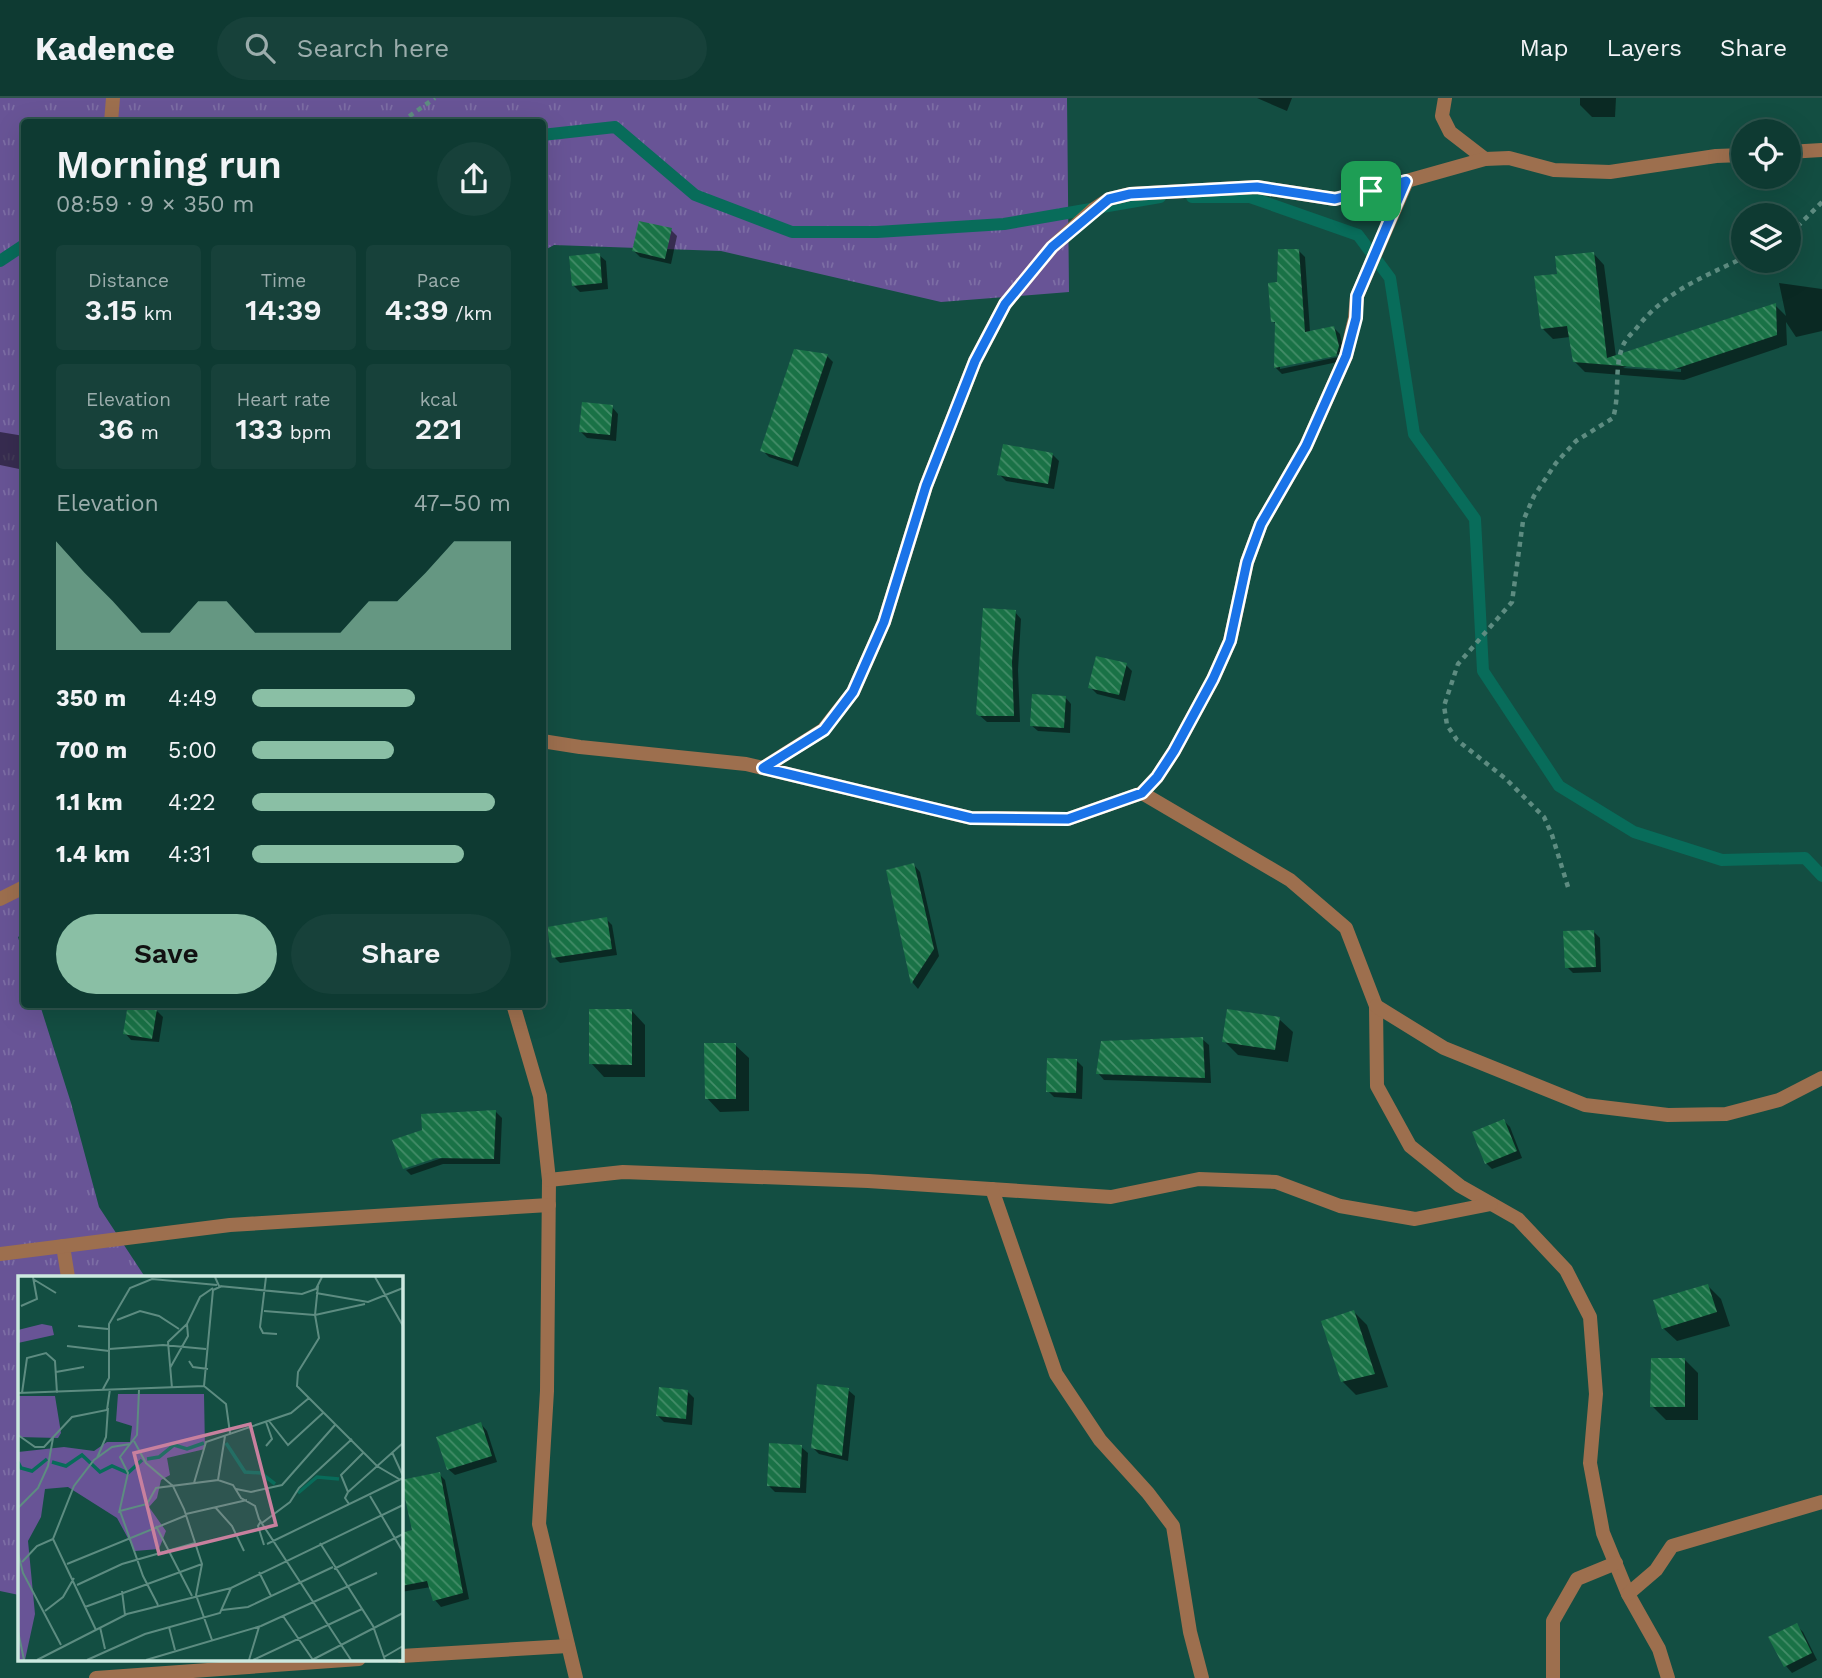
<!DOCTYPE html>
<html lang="en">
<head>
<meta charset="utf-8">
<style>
  :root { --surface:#0e3a32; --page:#17413a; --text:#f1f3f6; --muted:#9badac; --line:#2e544d; --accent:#8abfa5 }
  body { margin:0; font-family:"Work Sans",sans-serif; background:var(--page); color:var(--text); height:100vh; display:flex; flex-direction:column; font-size:26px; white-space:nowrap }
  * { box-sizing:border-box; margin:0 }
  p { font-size:23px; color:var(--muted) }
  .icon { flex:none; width:38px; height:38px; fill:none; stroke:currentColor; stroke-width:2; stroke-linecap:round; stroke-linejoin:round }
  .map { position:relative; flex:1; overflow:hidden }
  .drawer { position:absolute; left:21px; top:21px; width:525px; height:889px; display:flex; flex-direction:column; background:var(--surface); border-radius:7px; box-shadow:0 7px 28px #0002,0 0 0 2px var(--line) }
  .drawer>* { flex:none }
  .tools { position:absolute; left:1731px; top:21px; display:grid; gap:14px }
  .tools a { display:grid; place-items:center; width:70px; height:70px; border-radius:50%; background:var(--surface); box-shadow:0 7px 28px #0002,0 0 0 2px var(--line); font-size:35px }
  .pin { position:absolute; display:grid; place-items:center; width:60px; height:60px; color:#fff; margin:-30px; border-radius:14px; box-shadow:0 4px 10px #0006 }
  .round { display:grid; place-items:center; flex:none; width:74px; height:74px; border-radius:37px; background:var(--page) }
  .head { display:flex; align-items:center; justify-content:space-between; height:119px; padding:0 35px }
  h1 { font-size:38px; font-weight:600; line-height:52px }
  .stats { display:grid; grid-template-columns:repeat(3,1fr); gap:10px; height:119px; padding:7px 35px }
  .stats div { display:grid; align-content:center; border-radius:7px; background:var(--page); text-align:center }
  .stats b { font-size:30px; font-weight:600 }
  .stats small { font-size:19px; font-weight:400 }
  .stats p { font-size:19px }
  .chart { height:196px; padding:14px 35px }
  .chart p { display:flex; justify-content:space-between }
  .chart svg { width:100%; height:126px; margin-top:7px; fill:var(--accent); opacity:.7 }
  .button { display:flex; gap:14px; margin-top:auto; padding:14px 35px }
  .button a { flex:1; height:80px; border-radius:42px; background:var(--accent); color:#111; font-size:28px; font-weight:600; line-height:80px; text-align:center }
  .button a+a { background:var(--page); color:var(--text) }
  ul { padding:0 35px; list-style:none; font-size:23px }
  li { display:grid; grid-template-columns:112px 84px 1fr; align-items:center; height:52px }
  li i { height:18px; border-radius:9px; background:var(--accent) }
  header { display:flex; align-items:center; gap:42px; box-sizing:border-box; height:98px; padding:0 35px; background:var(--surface); border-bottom:2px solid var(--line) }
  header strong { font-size:33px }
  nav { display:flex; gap:38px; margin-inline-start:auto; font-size:24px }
  .search { width:490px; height:63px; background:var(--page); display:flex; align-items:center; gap:18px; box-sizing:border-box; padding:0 24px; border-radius:38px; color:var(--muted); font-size:26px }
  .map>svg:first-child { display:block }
  .grass { fill:url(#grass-tufts) }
  .shadow { fill:#0007; fill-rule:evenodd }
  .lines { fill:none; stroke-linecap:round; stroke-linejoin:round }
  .stream { stroke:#086c5a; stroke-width:12 }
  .building { fill:url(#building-back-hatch) }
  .path { stroke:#5e8c81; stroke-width:4.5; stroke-dasharray:5 5; stroke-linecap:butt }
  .street { stroke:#9d6f4e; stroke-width:14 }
  .route-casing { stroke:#fff; stroke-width:14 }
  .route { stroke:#1a73e8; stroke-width:9 }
  .inset-river { fill:none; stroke:#086c5a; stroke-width:3.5 }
  .inset-road { fill:none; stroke:#5d8c81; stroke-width:2 }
  .view { fill:#c8809e; fill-opacity:0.15; stroke:#c8809e; stroke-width:3.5 }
  .inset-edge { fill:none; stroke:#cde9e0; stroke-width:3.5 }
</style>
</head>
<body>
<header>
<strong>Kadence</strong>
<div class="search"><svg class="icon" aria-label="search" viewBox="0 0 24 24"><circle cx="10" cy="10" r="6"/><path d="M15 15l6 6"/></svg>Search here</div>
<nav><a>Map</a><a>Layers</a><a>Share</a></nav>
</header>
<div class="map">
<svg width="1822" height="1580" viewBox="0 0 1822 1580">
  <defs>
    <pattern id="grass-tufts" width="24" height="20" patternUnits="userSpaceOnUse" patternTransform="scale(1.75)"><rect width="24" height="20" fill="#685496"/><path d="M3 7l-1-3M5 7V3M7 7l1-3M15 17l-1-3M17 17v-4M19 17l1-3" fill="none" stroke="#7c6da4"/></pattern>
    <pattern id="building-back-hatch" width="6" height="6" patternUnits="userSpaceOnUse" patternTransform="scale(1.75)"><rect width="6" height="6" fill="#197246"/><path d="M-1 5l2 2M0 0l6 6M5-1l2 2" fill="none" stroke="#448d69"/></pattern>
  </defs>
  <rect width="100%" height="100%" fill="#134e42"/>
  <path class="grass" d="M 0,0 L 1067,0 L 1069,194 L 941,204 L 721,153 L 554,147 L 543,153 L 542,24 L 24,24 L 24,835 L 18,839 L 24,859 L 24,906 L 40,907 L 71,1005 L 99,1109 L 145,1179 L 19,1179 L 19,1497 L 0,1493 Z"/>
  <g class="shadow">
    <path d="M 1257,0 L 1292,0 L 1287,13 Z"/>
    <path d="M 1580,0 L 1616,0 L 1615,19 L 1592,19 L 1580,7 Z"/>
    <path d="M 671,132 L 677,138 L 671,166 L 640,159 L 634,153 Z"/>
    <path d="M 1298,152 L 1305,159 L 1310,234 L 1334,230 L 1340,236 L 1344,255 L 1280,267 L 1280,271 L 1343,258 L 1342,263 L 1282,276 L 1275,269 L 1277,227 L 1273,223 L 1279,186 Z"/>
    <path d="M 1594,156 L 1604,167 L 1616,259 L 1775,207 L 1786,218 L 1779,185 L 1822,191 L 1822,233 L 1796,239 L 1786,224 L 1787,247 L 1684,282 L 1585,274 L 1574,263 L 1570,239 L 1553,241 L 1543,231 L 1559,177 ZM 1629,267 L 1681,271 L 1681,274 L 1623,270 Z"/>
    <path d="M 599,157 L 606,163 L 608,191 L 580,194 L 573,187 Z"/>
    <path d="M 827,258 L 833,264 L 798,369 L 769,359 L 762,352 Z"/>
    <path d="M 612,309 L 618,316 L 616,343 L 587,340 L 581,334 Z"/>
    <path d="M 0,334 L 24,338 L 24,372 L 0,367 Z"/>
    <path d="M 1053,357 L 1059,363 L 1054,391 L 1006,383 L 999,376 Z"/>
    <path d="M 1015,514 L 1021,521 L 1018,572 L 1020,624 L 987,624 L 978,616 Z"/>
    <path d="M 1126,567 L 1132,573 L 1125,603 L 1097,596 L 1090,589 Z"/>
    <path d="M 1065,599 L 1071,606 L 1070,635 L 1038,633 L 1031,627 Z"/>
    <path d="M 914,767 L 920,774 L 939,858 L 918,891 L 913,885 L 888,773 Z"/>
    <path d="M 606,821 L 612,827 L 617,857 L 560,865 L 554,859 Z"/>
    <path d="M 1594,834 L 1600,840 L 1601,874 L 1573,875 L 1567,869 Z"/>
    <path d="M 156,912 L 163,919 L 159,944 L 131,942 L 125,935 Z"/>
    <path d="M 632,913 L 645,927 L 645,979 L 604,979 L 591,965 Z"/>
    <path d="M 1279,921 L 1293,934 L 1288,964 L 1238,957 L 1224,943 Z"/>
    <path d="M 1202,941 L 1209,947 L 1211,985 L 1104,982 L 1098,975 Z"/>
    <path d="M 735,947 L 749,960 L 749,1013 L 720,1014 L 707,1000 Z"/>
    <path d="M 1077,963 L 1083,969 L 1082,1001 L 1054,999 L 1048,993 Z"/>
    <path d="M 496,1014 L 502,1020 L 500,1066 L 443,1066 L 411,1077 L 406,1072 L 445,1059 L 444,1056 L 404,1070 L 394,1043 L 424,1033 L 423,1018 Z"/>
    <path d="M 1504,1023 L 1510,1029 L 1522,1060 L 1492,1071 L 1486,1065 Z"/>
    <path d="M 1708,1188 L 1721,1201 L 1730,1228 L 1677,1243 L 1663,1230 Z"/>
    <path d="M 1354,1214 L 1367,1227 L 1388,1289 L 1356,1297 L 1342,1283 Z"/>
    <path d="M 1685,1262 L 1698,1275 L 1698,1322 L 1666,1322 L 1652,1308 Z"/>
    <path d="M 848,1292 L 855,1298 L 848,1363 L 819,1356 L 812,1349 Z"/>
    <path d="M 687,1293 L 694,1300 L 692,1327 L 664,1324 L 658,1318 Z"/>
    <path d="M 481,1326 L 487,1333 L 497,1364 L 455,1377 L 448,1371 Z"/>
    <path d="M 801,1349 L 808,1355 L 806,1395 L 775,1394 L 768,1387 Z"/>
    <path d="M 439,1376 L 445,1382 L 469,1501 L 441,1509 L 435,1502 L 431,1489 L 401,1494 L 401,1437 L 414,1434 Z"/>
    <path d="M 1796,1527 L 1803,1534 L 1817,1562 L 1792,1575 L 1786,1568 L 1771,1540 Z"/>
  </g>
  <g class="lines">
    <g class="stream">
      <path d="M 542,37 L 615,29 L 695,97 L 792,134 L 877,134 L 1004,126 L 1160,99"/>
      <path d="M 1192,99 L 1250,99 L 1358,137 L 1390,180 L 1414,336 L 1475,421 L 1483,573 L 1559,688 L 1634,734 L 1722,762 L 1805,760 L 1822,778"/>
      <path d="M 0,163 L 24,147"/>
    </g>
  </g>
  <g class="building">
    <path d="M 639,123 L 672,130 L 665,161 L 632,153 Z"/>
    <path d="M 1278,151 L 1299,151 L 1305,234 L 1334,228 L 1339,248 L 1336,258 L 1274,270 L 1275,224 L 1271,224 L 1268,185 L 1277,184 Z"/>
    <path d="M 1594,154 L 1607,260 L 1776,205 L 1777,237 L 1672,272 L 1573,264 L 1567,228 L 1541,231 L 1534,178 L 1557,176 L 1555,158 Z"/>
    <path d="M 600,155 L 602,185 L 572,188 L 569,158 Z"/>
    <path d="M 794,251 L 828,256 L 792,363 L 760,353 Z"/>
    <path d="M 582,304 L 613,307 L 610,337 L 579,334 Z"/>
    <path d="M 1003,346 L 1053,355 L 1048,386 L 997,377 Z"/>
    <path d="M 983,510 L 1016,512 L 1012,564 L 1014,618 L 979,618 L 976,616 Z"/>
    <path d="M 1096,558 L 1127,565 L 1119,597 L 1088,590 Z"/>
    <path d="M 1032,596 L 1066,598 L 1064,630 L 1030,628 Z"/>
    <path d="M 914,765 L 934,851 L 911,886 L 886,772 Z"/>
    <path d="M 607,819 L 612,851 L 552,860 L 547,829 Z"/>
    <path d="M 1594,832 L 1596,869 L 1565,870 L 1563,833 Z"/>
    <path d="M 128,906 L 157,911 L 152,941 L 123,936 Z"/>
    <path d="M 589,911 L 632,911 L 632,967 L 589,966 Z"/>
    <path d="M 1227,911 L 1280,919 L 1275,952 L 1222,944 Z"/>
    <path d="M 1203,939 L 1205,980 L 1096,976 L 1101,943 Z"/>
    <path d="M 704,945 L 736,945 L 736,1001 L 705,1001 Z"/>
    <path d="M 1047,960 L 1077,961 L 1076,995 L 1046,994 Z"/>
    <path d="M 496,1012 L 494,1061 L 436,1060 L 403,1071 L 392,1042 L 422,1032 L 421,1016 Z"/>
    <path d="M 1504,1021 L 1517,1053 L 1485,1066 L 1472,1034 Z"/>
    <path d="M 1708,1186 L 1717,1214 L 1662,1231 L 1653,1202 Z"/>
    <path d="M 1354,1212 L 1375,1276 L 1341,1284 L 1321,1223 Z"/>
    <path d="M 1651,1260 L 1685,1260 L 1685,1309 L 1650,1309 Z"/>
    <path d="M 817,1286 L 849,1290 L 842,1358 L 811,1350 Z"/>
    <path d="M 659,1289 L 688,1292 L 686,1321 L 656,1318 Z"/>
    <path d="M 481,1324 L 492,1358 L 447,1372 L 436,1339 Z"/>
    <path d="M 769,1345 L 802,1347 L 800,1390 L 767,1388 Z"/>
    <path d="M 440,1374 L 463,1495 L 433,1503 L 427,1483 L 401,1488 L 401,1435 L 412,1432 L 401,1382 Z"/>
    <path d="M 1797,1525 L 1812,1555 L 1784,1569 L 1768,1539 Z"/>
  </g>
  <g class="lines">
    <g class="path">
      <path d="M 401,24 L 435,0"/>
      <path d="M 1788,133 L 1800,126 L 1822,104"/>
      <path d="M 1568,789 L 1552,737 L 1544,719 L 1506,681 L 1457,642 L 1447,627 L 1444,608 L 1458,566 L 1512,504 L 1523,423 L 1534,398 L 1556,365 L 1576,343 L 1613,320 C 1620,297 1614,272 1622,250 C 1624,243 1630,237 1635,232 C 1664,194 1701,180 1743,160"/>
    </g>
    <g class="street">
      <path d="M 1445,0 L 1442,18 L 1450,34 L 1485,61"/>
      <path d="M 111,24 L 113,0"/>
      <path d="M 1788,54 L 1822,52"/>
      <path d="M 542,643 L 580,649 L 746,666 L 971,720 L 1068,721 L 1142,695 L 1157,679 L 1174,653 L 1213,581 L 1230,543 L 1247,464 L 1261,426 L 1306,348 L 1346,258 L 1355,220 L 1357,198 L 1407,83"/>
      <path d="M 763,670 L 823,632 L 853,594 L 884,524 L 926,388 L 975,263 L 1005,206 L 1052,149 L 1094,111 L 1109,101 L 1130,96 L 1257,89 L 1335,101 L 1371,93 L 1485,61 L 1509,60 L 1554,72 L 1610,74 L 1716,58 L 1743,57"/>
      <path d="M 1142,695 L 1290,782 L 1346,830 L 1376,908 L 1377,988 L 1410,1048 L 1460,1088 L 1518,1121 L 1566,1172 L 1590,1219 L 1596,1296 L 1590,1365 L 1603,1435 L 1628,1496 L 1659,1551 L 1668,1580"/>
      <path d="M 0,801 L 24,789"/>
      <path d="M 513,906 L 540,998 L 549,1082 L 547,1293 L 539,1426 L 576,1580"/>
      <path d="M 1376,908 L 1444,950 L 1585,1007 L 1668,1017 L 1726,1016 L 1779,1002 L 1822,980"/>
      <path d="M 549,1082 L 623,1074 L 868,1083 L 1111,1099 L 1199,1081 L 1276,1084 L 1340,1108 L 1415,1121 L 1491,1106"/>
      <path d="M 992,1091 L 1056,1276 L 1100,1342 L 1148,1395 L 1173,1428 L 1190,1534 L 1202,1580"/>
      <path d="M 63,1148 L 68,1179"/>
      <path d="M 0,1156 L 230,1127 L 549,1107"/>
      <path d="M 1628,1496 L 1656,1472 L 1672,1448 L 1822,1404"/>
      <path d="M 401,1558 L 568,1548"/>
      <path d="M 96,1580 L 359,1561"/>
      <path d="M 1553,1580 L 1553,1523 L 1577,1481 L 1616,1465"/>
    </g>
  </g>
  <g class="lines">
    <defs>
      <path id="route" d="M 1406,83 L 1357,198 L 1356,220 L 1346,258 L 1306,348 L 1261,426 L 1247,464 L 1230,543 L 1213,581 L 1174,653 L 1157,679 L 1142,695 L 1068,721 L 971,720 L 763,670 L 824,632 L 853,594 L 884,524 L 926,388 L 975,263 L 1005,206 L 1052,149 L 1109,101 L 1130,96 L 1257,89 L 1335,101 Z"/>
    </defs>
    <use href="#route" class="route-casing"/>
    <use href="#route" class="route"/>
  </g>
  <g transform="translate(18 1178)">
    <rect width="385" height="385" fill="#134e42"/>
    <path d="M 24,48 L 34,50 L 36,59 L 0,67 L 0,54 ZM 100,118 L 186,118 L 187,173 L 149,182 L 152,199 L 143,204 L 139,222 L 131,231 L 148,255 L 141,273 L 117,275 L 99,242 L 50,211 L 27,213 L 23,241 L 10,265 L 17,338 L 7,384 L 0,384 L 0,176 L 46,171 L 76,175 L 89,166 L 112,166 L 114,150 L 98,145 ZM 0,120 L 37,120 L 43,157 L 40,162 L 0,161 Z" fill="#685496"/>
    <path class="inset-river" d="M 208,167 L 227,196 L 243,197 L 257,208M 129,183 L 141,181 L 156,169 L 169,173 L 186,167M 0,186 L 3,192 L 14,195 L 29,183M 34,186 L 48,190 L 64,179 L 82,196 L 94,190 L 110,197 L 124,184M 280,217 L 299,201 L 321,203"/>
    <path class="inset-road" d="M 197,1 L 201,10 L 284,18 L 298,13 L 304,1M 248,1 L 242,51 L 245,57 L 259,58M 357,1 L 385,50M 15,3 L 38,17M 300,10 L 297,39 L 301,62 L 280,96 L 279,110 L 359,190 L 381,203M 298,17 L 350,26 L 385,12M 3,30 L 19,23 L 15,1M 246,35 L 297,39M 297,39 L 347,28M 99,44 L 122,35 L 141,40 L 161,53M 60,50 L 90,53M 49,70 L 91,75M 91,73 L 145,69 L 188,73M 171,85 L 175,91 L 190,93M 152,92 L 170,60 L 169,48M 38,96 L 66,91M 186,110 L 208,128 L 212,157M 154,112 L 150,66 L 169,48 L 182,21 L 195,12M 85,113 L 91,102 L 91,48 L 112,12 L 134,3 L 199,9M 0,117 L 186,110 L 195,14 L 204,10M 4,117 L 9,82 L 28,77 L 37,85 L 39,117M 251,145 L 270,169 L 306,136M 248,146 L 254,163 L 248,170M 0,159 L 17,171 L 26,171 L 54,141 L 89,134 L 92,113M 116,165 L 128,187 L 155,210 L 166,233 L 184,288 L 178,319 L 194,364M 374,176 L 385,200M 79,182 L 88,161 L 90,132M 200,204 L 215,209 L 223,222 L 237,230 L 241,243 L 333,384M 176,207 L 188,166 L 273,137 L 291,122M 218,213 L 233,216 L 264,209 L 317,149M 330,216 L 323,199 L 346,176M 352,220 L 385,276M 331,228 L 327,222 L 330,216 L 385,167M 197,231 L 214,250 L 226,275M 0,232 L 20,212 L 30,190 L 35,162M 101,237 L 110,197 L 102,181 L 119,159 L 121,114M 168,238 L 229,224M 243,245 L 240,250 L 246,269M 244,247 L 272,226 L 281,212 L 334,163M 138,250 L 174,320M 302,267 L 355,350 L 367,384M 249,268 L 385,202M 0,277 L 5,297 L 43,369M 4,286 L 19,270 L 35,263M 49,288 L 169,239M 316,293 L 385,258M 241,296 L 253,320M 59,309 L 104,288 L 177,267M 104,315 L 107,339M 140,329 L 125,300 L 102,235 L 129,228 L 138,212 L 200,204 L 207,160M 67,331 L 184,288M 204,334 L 230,331 L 315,291M 27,335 L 45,321 L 56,302M 265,340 L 295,384M 82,351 L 87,373M 151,351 L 157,374M 78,354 L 35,263 L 56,210 L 76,184 L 94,171 L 112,168M 0,355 L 6,384M 366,381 L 385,370M 19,384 L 109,338 L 213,312 L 385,229M 69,384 L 127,358 L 202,337 L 213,312M 128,384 L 243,350 L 359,297M 231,384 L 241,351M 235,384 L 344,333M 294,384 L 385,337"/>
    <path class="view" d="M 232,148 L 258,249 L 141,278 L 116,177 Z"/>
    <rect width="385" height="385" class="inset-edge"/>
  </g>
</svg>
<div class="tools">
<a><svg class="icon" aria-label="locate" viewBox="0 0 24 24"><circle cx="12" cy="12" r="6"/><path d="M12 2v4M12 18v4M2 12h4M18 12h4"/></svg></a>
<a><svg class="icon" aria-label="layers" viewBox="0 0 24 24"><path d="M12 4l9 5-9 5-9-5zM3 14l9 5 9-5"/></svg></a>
</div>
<div class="pin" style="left:1371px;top:93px;background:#1e9e55"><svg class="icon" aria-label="arrive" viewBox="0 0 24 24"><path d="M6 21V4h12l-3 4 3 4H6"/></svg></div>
<section class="drawer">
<div class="head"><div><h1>Morning run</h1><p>08:59 · 9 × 350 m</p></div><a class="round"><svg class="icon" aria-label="share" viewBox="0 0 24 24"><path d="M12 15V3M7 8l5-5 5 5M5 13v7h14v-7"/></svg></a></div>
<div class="stats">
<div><p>Distance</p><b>3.15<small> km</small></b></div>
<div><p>Time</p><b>14:39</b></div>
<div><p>Pace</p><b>4:39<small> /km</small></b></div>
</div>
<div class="stats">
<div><p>Elevation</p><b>36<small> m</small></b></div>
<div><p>Heart rate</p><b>133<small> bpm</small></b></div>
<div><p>kcal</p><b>221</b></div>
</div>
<div class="chart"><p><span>Elevation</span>47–50 m</p>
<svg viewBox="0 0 160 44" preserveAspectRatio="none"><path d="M0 44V6L10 17L20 27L30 38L40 38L50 27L60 27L70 38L80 38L90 38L100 38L110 27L120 27L130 17L140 6L150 6L160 6V44z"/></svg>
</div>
<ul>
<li><b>350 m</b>4:49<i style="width:63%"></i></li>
<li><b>700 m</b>5:00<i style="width:55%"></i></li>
<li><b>1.1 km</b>4:22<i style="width:94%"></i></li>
<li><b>1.4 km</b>4:31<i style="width:82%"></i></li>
</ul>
<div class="button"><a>Save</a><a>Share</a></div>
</section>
</div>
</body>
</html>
